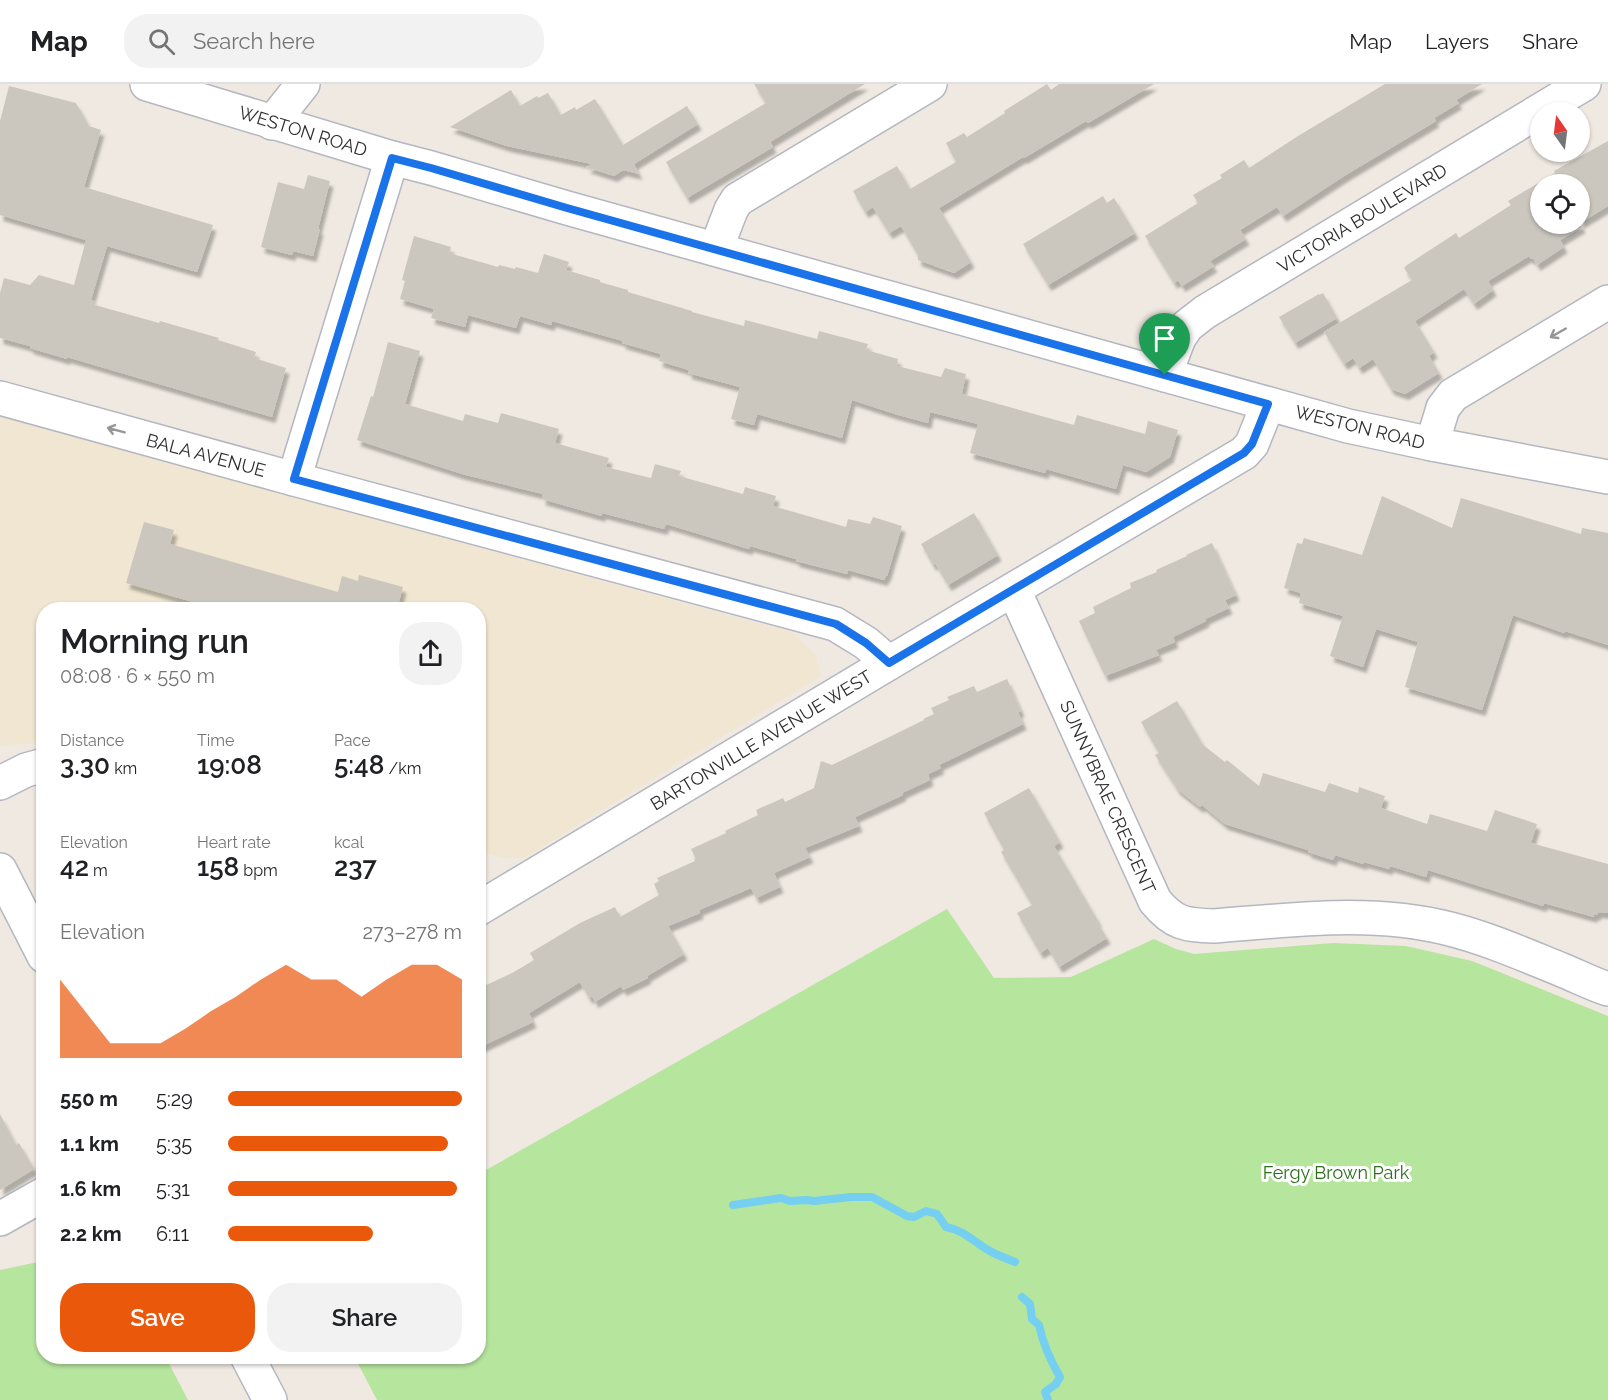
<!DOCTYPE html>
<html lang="en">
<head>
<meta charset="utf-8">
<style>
  :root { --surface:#fff; --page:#f2f2f2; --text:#202124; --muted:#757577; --line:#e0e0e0; --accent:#ea580c }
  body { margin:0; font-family:Raleway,sans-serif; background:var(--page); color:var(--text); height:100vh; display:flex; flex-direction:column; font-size:22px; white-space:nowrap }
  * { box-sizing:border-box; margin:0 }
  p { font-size:20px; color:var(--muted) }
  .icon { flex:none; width:33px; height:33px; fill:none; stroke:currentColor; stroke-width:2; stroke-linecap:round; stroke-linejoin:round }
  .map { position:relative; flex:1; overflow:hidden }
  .sheet { position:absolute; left:36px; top:518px; width:450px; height:762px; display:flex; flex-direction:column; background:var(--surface); border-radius:24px; box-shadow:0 2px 4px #0004 }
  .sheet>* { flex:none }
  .needle { width:39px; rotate:346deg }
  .tools { position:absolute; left:1530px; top:18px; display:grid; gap:12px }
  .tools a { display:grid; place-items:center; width:60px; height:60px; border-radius:50%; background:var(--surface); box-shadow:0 2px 4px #0004; font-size:30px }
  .pin { position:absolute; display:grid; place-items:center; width:51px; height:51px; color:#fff; margin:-62px -26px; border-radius:50% 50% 50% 0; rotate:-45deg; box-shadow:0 0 6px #0007 }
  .pin .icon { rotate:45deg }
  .round { display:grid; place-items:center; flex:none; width:63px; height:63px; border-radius:24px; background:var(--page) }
  .head { display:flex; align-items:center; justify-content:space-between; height:102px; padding:0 24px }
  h1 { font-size:33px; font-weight:600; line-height:45px }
  .figures { display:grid; grid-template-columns:repeat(3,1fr); gap:9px; height:102px; padding:6px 24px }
  .figures div { display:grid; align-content:center }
  .figures b { font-size:26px; font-weight:600 }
  .figures small { font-size:16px; font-weight:400 }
  .figures p { font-size:16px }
  .chart { height:168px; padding:12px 24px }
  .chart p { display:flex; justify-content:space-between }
  .chart svg { width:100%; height:108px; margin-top:6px; fill:var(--accent); opacity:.7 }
  .cta { display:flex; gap:12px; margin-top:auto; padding:12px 24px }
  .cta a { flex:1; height:69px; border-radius:24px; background:var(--accent); color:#fff; font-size:24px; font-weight:600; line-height:69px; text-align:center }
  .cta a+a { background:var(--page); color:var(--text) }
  ul { padding:0 24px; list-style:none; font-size:20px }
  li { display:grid; grid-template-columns:96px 72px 1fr; align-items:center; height:45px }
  li i { height:15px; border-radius:8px; background:var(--accent) }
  header { display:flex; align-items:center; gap:36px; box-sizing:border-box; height:84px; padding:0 30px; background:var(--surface); border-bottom:2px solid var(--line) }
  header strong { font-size:28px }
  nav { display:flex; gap:33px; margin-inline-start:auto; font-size:21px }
  .search { width:420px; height:54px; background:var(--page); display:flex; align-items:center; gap:15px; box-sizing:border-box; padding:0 21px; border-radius:24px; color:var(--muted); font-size:22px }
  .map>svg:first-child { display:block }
  .education { fill:#f0e6d1 }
  .green { fill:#b6e59e }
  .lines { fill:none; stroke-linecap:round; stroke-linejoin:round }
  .stream { stroke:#75cff0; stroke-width:8 }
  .building { fill:#cbc7bf; filter:url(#shadow) }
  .street-casing { stroke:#b4b7c1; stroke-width:36 }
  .secondary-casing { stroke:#b4b7c1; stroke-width:36 }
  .street { stroke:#fff; stroke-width:33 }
  .secondary { stroke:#fff; stroke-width:33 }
  .oneway { stroke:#969696 }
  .route-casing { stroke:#fff; stroke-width:12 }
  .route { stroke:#1a73e8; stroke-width:8 }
  .labels { text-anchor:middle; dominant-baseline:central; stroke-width:6; stroke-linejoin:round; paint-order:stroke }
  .street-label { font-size:18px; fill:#2e2e2e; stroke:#fff }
  .park-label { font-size:18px; fill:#2c6e1b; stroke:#fff }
</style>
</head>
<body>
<header>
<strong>Map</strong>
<div class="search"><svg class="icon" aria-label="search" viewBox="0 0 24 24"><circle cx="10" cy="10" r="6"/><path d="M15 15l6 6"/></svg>Search here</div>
<nav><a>Map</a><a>Layers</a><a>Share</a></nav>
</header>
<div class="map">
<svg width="1608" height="1316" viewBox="0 0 1608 1316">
  <defs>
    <filter id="shadow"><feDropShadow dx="3.5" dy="6" stdDeviation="1.5" flood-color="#0004"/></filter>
  </defs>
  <rect width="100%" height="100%" fill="#efe9e1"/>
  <path class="education" d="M 0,333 L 793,549 L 816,571 L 821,592 L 524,774 L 503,774 L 479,768 L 478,525 L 44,525 L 43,658 L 2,662 L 0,661 Z"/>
  <g class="green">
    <path d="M 947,825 L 994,894 L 1071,893 L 1154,855 L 1176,865 L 1194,870 L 1333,859 L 1406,862 L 1472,877 L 1608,932 L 1608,1316 L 377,1316 L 354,1272 L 478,1272 L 479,1090 Z"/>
    <path d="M 43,1177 L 44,1272 L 165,1272 L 188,1316 L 0,1316 L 0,1186 Z"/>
  </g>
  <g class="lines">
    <g class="stream">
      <path d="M 733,1121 L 781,1114 L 790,1117 L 806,1116 L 814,1117 L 851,1113 L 872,1113 L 907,1132 L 914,1133 L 926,1127 L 937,1130 L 946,1143 C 964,1146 974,1158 988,1166 C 996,1171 1006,1174 1015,1178"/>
      <path d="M 1022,1213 L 1030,1220 L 1032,1235 L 1039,1241 C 1043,1260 1050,1276 1060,1293 L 1056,1300 L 1045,1308 L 1048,1316"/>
    </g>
  </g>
  <g class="building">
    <path d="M 754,0 L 865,0 L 770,58 L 773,63 L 687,114 L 666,78 L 766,19 Z"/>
    <path d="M 1047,0 L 1051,6 L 1059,0 L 1154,0 L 1088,39 L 1086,37 L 1024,74 L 1023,73 L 939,124 L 971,178 L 954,189 L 918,176 L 918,171 L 901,142 L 889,149 L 873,123 L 865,128 L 853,107 L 897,82 L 910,105 L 956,78 L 946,59 L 964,49 L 967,53 L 1005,29 L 1004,27 Z"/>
    <path d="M 1385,0 L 1482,0 L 1456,16 L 1459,19 L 1434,34 L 1436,37 L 1344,92 L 1283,132 L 1277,123 L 1240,146 L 1246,155 L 1210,177 L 1214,182 L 1182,202 L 1178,196 L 1174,199 L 1145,152 L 1198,119 L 1193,111 L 1222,94 L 1220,91 L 1244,76 L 1249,84 L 1298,52 Z"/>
    <path d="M 9,2 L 76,19 L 89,42 L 101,46 L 84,103 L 213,141 L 197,188 L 107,162 L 91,216 L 96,218 L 95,221 L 159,239 L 160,237 L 219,254 L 218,256 L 256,268 L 254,274 L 286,284 L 272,333 L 67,273 L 67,275 L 30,264 L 30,262 L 0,254 L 0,209 L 4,194 L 30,201 L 39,191 L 74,201 L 86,156 L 0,131 L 0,37 Z"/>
    <path d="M 511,6 L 520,22 L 537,12 L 538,14 L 548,9 L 561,31 L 575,23 L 576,26 L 595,15 L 623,61 L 687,22 L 698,40 L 634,80 L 639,90 L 623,86 L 614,92 L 586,83 L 592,80 L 507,62 L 450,43 Z"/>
    <path d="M 1608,57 L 1608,122 L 1580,139 L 1580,100 L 1540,100 L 1540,140 L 1580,139 L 1582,143 L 1560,156 L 1564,163 L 1537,181 L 1533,174 L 1531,175 L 1529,172 L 1488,197 L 1493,206 L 1474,220 L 1464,205 L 1415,237 L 1434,268 L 1429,272 L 1439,289 L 1405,310 L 1391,305 L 1373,275 L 1359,284 L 1353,274 L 1344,280 L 1324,248 L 1412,196 L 1404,184 L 1407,181 L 1456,149 L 1459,154 L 1511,121 L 1508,117 L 1555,89 L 1554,87 Z"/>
    <path d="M 308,91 L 330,97 L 318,145 L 320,145 L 313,172 L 293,167 L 292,171 L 261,163 L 278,98 L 304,105 Z"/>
    <path d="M 1103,112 L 1107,119 L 1114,114 L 1135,149 L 1048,201 L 1023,160 Z"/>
    <path d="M 414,152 L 451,163 L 449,169 L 498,183 L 499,181 L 515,185 L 516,183 L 538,189 L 544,170 L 569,178 L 566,186 L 600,196 L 600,198 L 628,206 L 628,208 L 692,227 L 692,228 L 744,242 L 745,236 L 817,255 L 819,247 L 868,260 L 866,266 L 898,275 L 897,282 L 941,293 L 945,284 L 966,290 L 962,310 L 1074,341 L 1077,331 L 1145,350 L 1148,337 L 1178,346 L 1170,373 L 1146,388 L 1123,381 L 1116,405 L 1046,385 L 1045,389 L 970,369 L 978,340 L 930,328 L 928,339 L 895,330 L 852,316 L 842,354 L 757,330 L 754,341 L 731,335 L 740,303 L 688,289 L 689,286 L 659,277 L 661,270 L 622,259 L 623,257 L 552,237 L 551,241 L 520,232 L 516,244 L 468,231 L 465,243 L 431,234 L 434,225 L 400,215 L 405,197 L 402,196 Z"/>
    <path d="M 1323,209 L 1337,234 L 1295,259 L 1279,233 L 1319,210 L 1319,211 Z"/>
    <path d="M 388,258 L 420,267 L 405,320 L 463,337 L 465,330 L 498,339 L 501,329 L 559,345 L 555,359 L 609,374 L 606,383 L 651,394 L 655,380 L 681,387 L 679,392 L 743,410 L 745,403 L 776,412 L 773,422 L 846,443 L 848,435 L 870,440 L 873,433 L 902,442 L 887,492 L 886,492 L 884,496 L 848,486 L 847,490 L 796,477 L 796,475 L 750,462 L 749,465 L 666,440 L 664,445 L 602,429 L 602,432 L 542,415 L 543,410 L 462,390 L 357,356 L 371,312 L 373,313 Z"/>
    <path d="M 1382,412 L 1452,444 L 1461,414 L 1581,450 L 1582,444 L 1608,449 L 1608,561 L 1565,547 L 1564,549 L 1513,531 L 1482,626 L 1405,603 L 1418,558 L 1376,545 L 1363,583 L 1330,572 L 1343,532 L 1299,519 L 1301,509 L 1284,504 L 1297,459 L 1302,460 L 1304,454 L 1362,471 Z"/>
    <path d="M 974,429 L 998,471 L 948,501 L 935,479 L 933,481 L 921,460 Z"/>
    <path d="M 144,438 L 174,446 L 170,460 L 338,508 L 342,492 L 358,497 L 359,491 L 403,503 L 397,525 L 198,525 L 200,520 L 126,499 Z"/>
    <path d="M 1212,459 L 1236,511 L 1225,516 L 1229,524 L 1205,535 L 1206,537 L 1173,553 L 1175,558 L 1156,566 L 1159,571 L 1105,592 L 1079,537 L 1095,529 L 1093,523 L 1131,504 L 1130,499 L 1157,488 L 1156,486 L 1187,472 L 1186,471 Z"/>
    <path d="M 1007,595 L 1021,627 L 1018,628 L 1023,640 L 939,681 L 941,684 L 928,690 L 930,696 L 902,709 L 903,711 L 855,733 L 859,742 L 805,764 L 810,773 L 774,789 L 780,803 L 756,814 L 751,804 L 699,826 L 700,829 L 668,842 L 684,870 L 647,892 L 648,894 L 623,906 L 621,902 L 595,918 L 592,912 L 589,914 L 580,898 L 529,929 L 533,938 L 478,964 L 478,905 L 514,888 L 534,876 L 530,869 L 580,839 L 615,823 L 620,833 L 659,811 L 654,800 L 659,797 L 657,794 L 695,777 L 694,775 L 696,775 L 691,765 L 726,749 L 725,747 L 758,731 L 756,726 L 783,714 L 785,718 L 814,704 L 821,677 L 832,681 L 924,636 L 923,635 L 934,630 L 931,624 L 949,616 L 947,613 L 974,602 L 977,608 Z"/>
    <path d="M 1177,617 L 1203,661 L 1225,678 L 1227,676 L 1259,702 L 1263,689 L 1325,708 L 1329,699 L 1358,709 L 1359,703 L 1385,712 L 1381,724 L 1427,740 L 1430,730 L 1487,747 L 1495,726 L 1537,740 L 1531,759 L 1608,780 L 1608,829 L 1598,828 L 1597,831 L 1594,830 L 1594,833 L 1544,819 L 1543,822 L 1428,786 L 1426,793 L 1390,782 L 1389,785 L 1364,778 L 1363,780 L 1335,771 L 1333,776 L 1308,768 L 1308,766 L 1225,740 L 1202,721 L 1200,723 L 1177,705 L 1155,671 L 1159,669 L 1141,638 Z"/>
    <path d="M 1029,704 L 1060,758 L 1054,762 L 1098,837 L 1097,838 L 1107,854 L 1059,883 L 1048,864 L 1040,869 L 1017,829 L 1032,821 L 1001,768 L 1004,766 L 984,729 Z"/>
    <path d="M 0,1030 L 16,1061 L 19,1059 L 34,1085 L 0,1106 Z"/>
  </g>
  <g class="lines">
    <defs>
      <g id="street">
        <path d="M 272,39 L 303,0"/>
        <path d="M 716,165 L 731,126 L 737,116 L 930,0"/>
        <path d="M 1165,291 L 1179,254 L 1187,242 L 1205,228 L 1584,0"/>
        <path d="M 0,314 L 294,395 L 835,540 L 866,559 L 889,579"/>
        <path d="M 1432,360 L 1443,324 L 1453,311 L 1608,218"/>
        <path d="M 294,395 L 392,74"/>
        <path d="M 1014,506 L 1155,817 C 1174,840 1185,841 1214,842 C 1293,836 1372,825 1450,845 C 1489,855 1525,871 1562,886 C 1577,892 1592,900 1608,905"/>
        <path d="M 0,699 L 26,686 L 44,681"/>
        <path d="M 478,825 L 889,579 L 1244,369 L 1252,360 L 1268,320"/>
        <path d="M 0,1135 L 44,1110"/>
      </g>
      <g id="secondary">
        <path d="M 147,0 L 392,74 L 431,84 L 567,124 L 1348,342 L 1432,360 L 1608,393"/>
        <path d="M 0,786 L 44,872"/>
        <path d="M 247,1272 L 270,1316"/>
      </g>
    </defs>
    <use href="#street" class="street-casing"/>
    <use href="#secondary" class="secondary-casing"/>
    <use href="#street" class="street"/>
    <use href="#secondary" class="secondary"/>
  </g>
  <defs><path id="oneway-shaft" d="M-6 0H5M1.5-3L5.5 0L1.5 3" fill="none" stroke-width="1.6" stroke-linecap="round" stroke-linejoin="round" transform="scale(1.5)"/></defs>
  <g class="oneway">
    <use href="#oneway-shaft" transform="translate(1558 249) rotate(150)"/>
    <use href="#oneway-shaft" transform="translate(116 346) rotate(-165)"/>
  </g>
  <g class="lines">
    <defs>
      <path id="route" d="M 392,74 L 431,84 L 567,124 L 1268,320 L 1252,360 L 1244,369 L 889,579 L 866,559 L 836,540 L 294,395 Z"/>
    </defs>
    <use href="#route" class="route-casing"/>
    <use href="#route" class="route"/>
  </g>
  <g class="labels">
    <g class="street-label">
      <text transform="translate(303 47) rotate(17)">WESTON ROAD</text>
      <text transform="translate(1362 134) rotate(-31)">VICTORIA BOULEVARD</text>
      <text transform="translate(1360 343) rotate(14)">WESTON ROAD</text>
      <text transform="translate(206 371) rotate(15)">BALA AVENUE</text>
      <text transform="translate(761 656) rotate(-31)">BARTONVILLE AVENUE WEST</text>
      <text transform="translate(1108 713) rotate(66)">SUNNYBRAE CRESCENT</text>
    </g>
    <g class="park-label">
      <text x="1336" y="1088">Fergy Brown Park</text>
    </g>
  </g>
</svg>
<div class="tools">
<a><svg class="needle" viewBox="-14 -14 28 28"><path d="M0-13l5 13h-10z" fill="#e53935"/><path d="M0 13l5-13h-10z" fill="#757577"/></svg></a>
<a><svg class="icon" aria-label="locate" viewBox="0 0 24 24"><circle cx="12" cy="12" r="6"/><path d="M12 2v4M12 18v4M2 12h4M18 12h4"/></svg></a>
</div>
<div class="pin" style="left:1165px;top:291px;background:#1e9e55"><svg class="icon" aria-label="arrive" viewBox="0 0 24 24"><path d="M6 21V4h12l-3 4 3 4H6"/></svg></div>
<section class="sheet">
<div class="head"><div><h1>Morning run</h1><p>08:08 · 6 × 550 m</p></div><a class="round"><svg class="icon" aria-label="share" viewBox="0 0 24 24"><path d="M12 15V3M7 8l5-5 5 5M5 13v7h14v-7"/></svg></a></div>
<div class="figures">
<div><p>Distance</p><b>3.30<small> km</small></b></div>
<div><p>Time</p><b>19:08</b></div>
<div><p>Pace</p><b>5:48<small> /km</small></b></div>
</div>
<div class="figures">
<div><p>Elevation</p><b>42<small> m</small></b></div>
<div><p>Heart rate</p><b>158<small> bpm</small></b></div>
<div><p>kcal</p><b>237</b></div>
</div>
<div class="chart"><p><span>Elevation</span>273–278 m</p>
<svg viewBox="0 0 160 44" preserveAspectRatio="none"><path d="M0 44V12L10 25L20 38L30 38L40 38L50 32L60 25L70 19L80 12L90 6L100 12L110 12L120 19L130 12L140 6L150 6L160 12V44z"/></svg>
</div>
<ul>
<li><b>550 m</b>5:29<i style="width:100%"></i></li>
<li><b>1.1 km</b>5:35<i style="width:94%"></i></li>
<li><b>1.6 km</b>5:31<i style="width:98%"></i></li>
<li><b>2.2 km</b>6:11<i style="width:62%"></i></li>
</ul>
<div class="cta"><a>Save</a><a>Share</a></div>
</section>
</div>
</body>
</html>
